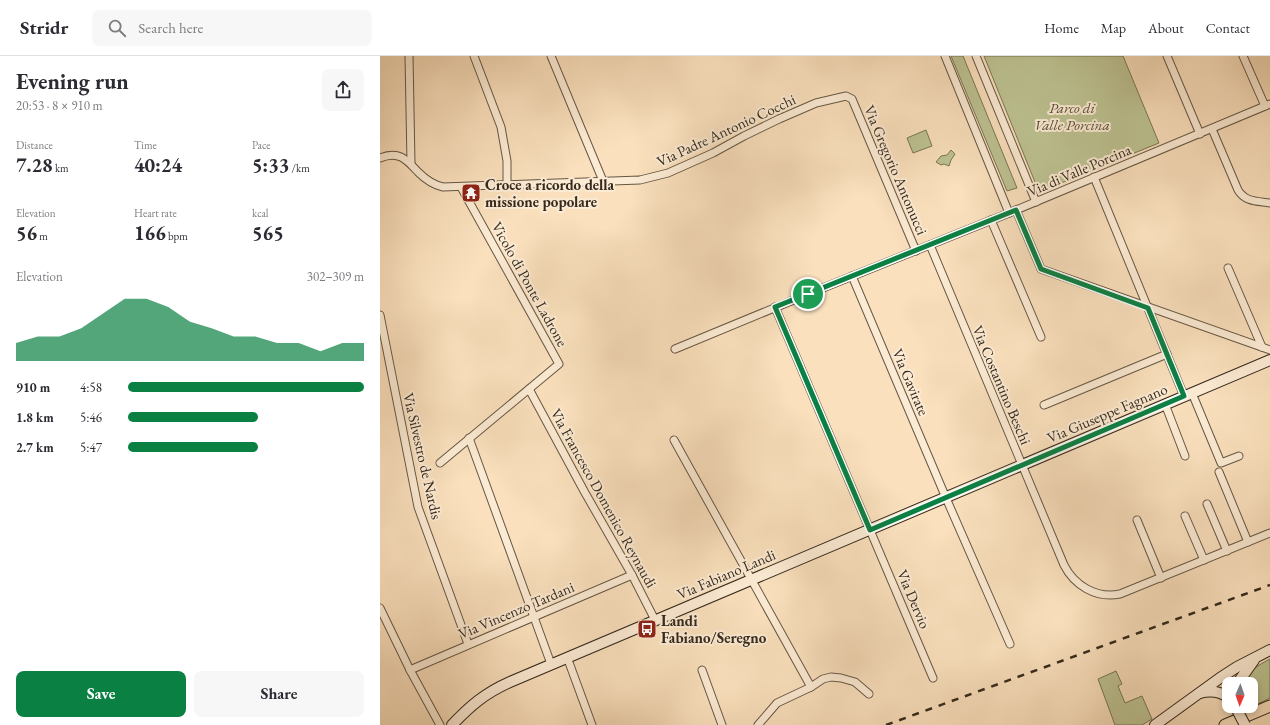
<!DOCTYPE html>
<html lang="en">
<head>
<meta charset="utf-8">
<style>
  :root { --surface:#fff; --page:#f7f7f7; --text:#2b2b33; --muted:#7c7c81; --line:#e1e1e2; --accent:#0b8043 }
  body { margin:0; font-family:"EB Garamond",serif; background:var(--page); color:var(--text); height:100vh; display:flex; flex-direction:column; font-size:15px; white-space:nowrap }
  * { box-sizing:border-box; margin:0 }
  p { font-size:13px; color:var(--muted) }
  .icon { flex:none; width:22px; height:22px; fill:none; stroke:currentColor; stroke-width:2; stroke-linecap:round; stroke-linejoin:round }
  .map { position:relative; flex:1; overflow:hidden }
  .panel { display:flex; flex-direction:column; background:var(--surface); width:380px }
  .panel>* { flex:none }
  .needle { width:26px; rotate:182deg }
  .controls { position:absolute; left:842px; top:621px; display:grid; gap:8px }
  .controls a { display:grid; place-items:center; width:36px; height:36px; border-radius:8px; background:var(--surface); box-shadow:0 2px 6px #0003; font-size:20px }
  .pin { position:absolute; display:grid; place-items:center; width:34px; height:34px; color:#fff; margin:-17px; border:2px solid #fff; border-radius:50%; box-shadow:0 1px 4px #0007 }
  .round { display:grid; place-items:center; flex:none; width:42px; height:42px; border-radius:8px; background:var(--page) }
  .overview { display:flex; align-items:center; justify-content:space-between; height:68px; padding:0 16px }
  h1 { font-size:22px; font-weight:700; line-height:30px }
  .figures { display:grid; grid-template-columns:repeat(3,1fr); gap:6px; height:68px; padding:4px 16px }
  .figures div { display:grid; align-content:center }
  .figures b { font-size:20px; font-weight:700 }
  .figures small { font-size:11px; font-weight:400 }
  .figures p { font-size:11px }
  .chart { height:112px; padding:8px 16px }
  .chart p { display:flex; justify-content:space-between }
  .chart svg { width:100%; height:72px; margin-top:4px; fill:var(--accent); opacity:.7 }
  .primary-button { display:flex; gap:8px; margin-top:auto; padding:8px 16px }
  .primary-button a { flex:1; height:46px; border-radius:8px; background:var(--accent); color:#fff; font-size:16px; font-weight:700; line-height:46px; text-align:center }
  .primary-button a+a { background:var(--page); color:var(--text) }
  ul { padding:0 16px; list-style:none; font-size:13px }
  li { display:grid; grid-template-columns:64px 48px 1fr; align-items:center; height:30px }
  li i { height:10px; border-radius:5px; background:var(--accent) }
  header { display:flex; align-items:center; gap:24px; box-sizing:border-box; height:56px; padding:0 20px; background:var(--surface); border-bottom:1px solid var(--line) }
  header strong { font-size:19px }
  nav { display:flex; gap:22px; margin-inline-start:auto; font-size:14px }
  .search { width:280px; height:36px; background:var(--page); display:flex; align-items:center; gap:10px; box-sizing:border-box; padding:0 14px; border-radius:8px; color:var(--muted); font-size:15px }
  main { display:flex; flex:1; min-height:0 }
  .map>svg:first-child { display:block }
  .green { fill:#bdc292; stroke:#787657 }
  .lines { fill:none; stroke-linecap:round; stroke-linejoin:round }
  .street-casing { stroke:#665744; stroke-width:9 }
  .secondary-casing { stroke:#34291c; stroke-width:12 }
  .primary-casing { stroke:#34291c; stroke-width:13 }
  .street { stroke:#fcebd4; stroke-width:7 }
  .secondary { stroke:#fcebd4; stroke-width:10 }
  .primary { stroke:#fae0bd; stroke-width:11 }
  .rail { stroke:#34291c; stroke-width:2.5; stroke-dasharray:7 7; stroke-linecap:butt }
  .secondary-bridge-casing { stroke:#34291c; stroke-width:12; stroke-linecap:butt }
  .secondary-bridge { stroke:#fcebd4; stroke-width:10 }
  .route-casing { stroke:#fff; stroke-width:8 }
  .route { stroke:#0b8043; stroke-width:5 }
  .labels { text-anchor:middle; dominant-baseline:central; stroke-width:4; stroke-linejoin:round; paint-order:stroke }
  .park-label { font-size:15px; font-style:italic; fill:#564f3a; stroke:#fcebd4 }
  .street-label { font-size:15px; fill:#34291c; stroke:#fcebd4 }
  .poi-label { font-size:15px; font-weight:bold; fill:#34291c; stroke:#fcebd4; text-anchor:start }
</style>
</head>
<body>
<header>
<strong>Stridr</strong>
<div class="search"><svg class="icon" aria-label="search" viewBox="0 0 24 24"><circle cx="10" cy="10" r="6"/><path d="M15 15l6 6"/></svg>Search here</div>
<nav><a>Home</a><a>Map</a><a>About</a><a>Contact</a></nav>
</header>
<main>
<section class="panel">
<div class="overview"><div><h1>Evening run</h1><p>20:53 · 8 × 910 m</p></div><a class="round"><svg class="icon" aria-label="share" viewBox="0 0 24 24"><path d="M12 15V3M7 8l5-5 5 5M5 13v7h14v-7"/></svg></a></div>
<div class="figures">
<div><p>Distance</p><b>7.28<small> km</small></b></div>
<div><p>Time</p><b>40:24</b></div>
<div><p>Pace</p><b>5:33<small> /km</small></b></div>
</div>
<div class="figures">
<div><p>Elevation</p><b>56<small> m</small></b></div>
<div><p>Heart rate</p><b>166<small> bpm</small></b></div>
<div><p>kcal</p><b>565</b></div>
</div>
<div class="chart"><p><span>Elevation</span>302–309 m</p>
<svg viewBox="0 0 160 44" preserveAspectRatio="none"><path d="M0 44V33L10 29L20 29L30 24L40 15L50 6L60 6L70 11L80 20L90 24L100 29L110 29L120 33L130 33L140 38L150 33L160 33V44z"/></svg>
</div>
<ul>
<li><b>910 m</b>4:58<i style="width:100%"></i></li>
<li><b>1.8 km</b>5:46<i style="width:55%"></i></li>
<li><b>2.7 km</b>5:47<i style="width:55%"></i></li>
</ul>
<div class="primary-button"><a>Save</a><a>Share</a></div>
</section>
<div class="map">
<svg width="890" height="669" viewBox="0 0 890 669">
  <rect width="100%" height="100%" fill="#fae0bd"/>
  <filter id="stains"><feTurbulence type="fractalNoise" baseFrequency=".005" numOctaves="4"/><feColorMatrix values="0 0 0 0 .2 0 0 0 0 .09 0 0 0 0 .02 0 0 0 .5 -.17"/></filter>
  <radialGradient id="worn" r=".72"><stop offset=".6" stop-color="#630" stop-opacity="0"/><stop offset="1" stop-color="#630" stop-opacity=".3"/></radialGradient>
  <g class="green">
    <path d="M 571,0 L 583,0 L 637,132 L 627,135 Z"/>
    <path d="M 604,0 L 743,0 L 779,87 L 659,136 Z"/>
    <path d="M 546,74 L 552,90 L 533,97 L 527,82 Z"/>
    <path d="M 571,94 L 575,98 L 571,104 L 569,110 L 564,108 L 561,109 L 556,106 L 561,100 L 567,99 Z"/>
    <path d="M 890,603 L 890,642 L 866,654 L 864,650 L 871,650 L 871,628 L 862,628 C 869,614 877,610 890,603 Z"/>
    <path d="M 736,615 L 742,628 L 738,630 L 745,647 L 762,640 L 772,663 L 762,669 L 735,669 L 718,623 Z"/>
  </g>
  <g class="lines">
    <defs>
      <g id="street">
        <path d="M 29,0 L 31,107"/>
        <path d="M 94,0 L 121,71 L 127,105 L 127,129"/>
        <path d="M 171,0 L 223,125"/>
        <path d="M 565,0 L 629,157"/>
        <path d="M 596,0 L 656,146"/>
        <path d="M 787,0 L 820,78"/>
        <path d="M 863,0 L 885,50"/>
        <path d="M 832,73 L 858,134 C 865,146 877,145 890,147"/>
        <path d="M 0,102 C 19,94 27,104 38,116 C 45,123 54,129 63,131 L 260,124 L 288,117 L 333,97 L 364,80 L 399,63 L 436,47 L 466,40 L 472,43 L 536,195"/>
        <path d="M 714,121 L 804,340"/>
        <path d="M 636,154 L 661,213 L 890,294"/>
        <path d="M 611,164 L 661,281"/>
        <path d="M 550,189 L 684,509 C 694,529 716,543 740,538 L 890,477"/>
        <path d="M 848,212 L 882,291"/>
        <path d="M 472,220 L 566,442 L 630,588"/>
        <path d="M 395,251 L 553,622"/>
        <path d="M 0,259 L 38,451 L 88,588"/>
        <path d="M 295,293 L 428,238 L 629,157 L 890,48"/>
        <path d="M 149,333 L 204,435 L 252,519 L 275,564"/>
        <path d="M 812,337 L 841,407 L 859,400"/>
        <path d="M 785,348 L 805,400"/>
        <path d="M 664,349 L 787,298"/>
        <path d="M 89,382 L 171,608"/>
        <path d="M 294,384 L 431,631"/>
        <path d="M 60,407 L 179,308 L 81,131"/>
        <path d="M 839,416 L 868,486"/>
        <path d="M 827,448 L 847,495"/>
        <path d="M 805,460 L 824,504"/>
        <path d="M 757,464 L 781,522"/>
        <path d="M 0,552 L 30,614 L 60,669"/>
        <path d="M 187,601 L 212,669"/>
        <path d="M 30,614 L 252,519"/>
        <path d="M 322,614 L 342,669"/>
        <path d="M 378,669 L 397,647 L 431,631 L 443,623 L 451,621 L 461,622 L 475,626 L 489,638"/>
      </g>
      <g id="secondary">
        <path d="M 857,628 L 874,604"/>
        <path d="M 820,637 C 831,634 840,635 849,642"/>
        <path d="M 72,669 C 90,650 105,637 130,626 L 890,304"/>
        <path d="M 775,669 L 840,622 L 857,611 L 890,594"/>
      </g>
      <path id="primary" d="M 845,669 L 890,650"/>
    </defs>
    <use href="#street" class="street-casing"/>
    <use href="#secondary" class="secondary-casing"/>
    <use href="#primary" class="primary-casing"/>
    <use href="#street" class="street"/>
    <use href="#secondary" class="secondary"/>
    <use href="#primary" class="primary"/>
    <path class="rail" d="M 506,669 L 890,529"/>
    <defs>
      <path id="secondary-bridge" d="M 855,650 L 865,669"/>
    </defs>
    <use href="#secondary-bridge" class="secondary-bridge-casing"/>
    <use href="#secondary-bridge" class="secondary-bridge"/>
  </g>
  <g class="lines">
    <defs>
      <path id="route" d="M 636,154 L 661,213 L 768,252 L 804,340 L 490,474 L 395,251 Z"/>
    </defs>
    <use href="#route" class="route-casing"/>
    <use href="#route" class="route"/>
  </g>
  <defs>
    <symbol id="temple-square" viewBox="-11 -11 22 22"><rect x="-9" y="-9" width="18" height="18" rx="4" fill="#8f2418" stroke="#fcebd4"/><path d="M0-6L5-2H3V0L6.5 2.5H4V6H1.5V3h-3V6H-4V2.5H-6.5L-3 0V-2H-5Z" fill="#fff"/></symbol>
    <symbol id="bus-square" viewBox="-11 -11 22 22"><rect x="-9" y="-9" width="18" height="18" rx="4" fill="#8f2418" stroke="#fcebd4"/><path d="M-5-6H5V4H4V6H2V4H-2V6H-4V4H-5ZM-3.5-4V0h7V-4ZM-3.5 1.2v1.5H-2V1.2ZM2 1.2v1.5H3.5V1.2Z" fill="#fff"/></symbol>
  </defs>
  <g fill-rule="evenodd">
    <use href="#temple-square" x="80" y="126" width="22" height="22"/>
    <use href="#bus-square" x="256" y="562" width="22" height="22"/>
  </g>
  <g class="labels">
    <g class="park-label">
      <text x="692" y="51">Parco di<tspan x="692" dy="17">Valle Porcina</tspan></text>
    </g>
    <g class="street-label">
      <text transform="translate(346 74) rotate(-25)">Via Padre Antonio Cocchi</text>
      <text transform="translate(516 114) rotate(67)">Via Gregorio Antonucci</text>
      <text transform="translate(699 114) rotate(-23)">Via di Valle Porcina</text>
      <text transform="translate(150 228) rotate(61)">Vicolo di Ponte Ladrone</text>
      <text transform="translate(531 326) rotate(67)">Via Gavirate</text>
      <text transform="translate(622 329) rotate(67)">Via Costantino Beschi</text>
      <text transform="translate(727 357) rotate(-23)">Via Giuseppe Fagnano</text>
      <text transform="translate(43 400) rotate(77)">Via Silvestro de Nardis</text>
      <text transform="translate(224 442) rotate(61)">Via Francesco Domenico Reynaudi</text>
      <text transform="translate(346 518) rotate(-23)">Via Fabiano Landi</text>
      <text transform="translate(534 543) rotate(67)">Via Dervio</text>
      <text transform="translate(136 554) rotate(-23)">Via Vincenzo Tardani</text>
    </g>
    <g class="poi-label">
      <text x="105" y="128">Croce a ricordo della<tspan x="105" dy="17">missione popolare</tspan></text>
      <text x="281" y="564">Landi<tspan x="281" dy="17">Fabiano/Seregno</tspan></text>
    </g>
  </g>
  <rect width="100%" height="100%" filter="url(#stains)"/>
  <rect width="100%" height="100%" fill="url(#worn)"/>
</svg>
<div class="controls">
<a><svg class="needle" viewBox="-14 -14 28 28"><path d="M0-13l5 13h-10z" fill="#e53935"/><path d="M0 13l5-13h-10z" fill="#7c7c81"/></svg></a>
</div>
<div class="pin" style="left:428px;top:238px;background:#1e9e55"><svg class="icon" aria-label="arrive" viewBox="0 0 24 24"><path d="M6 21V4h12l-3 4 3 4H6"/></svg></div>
</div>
</main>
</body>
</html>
